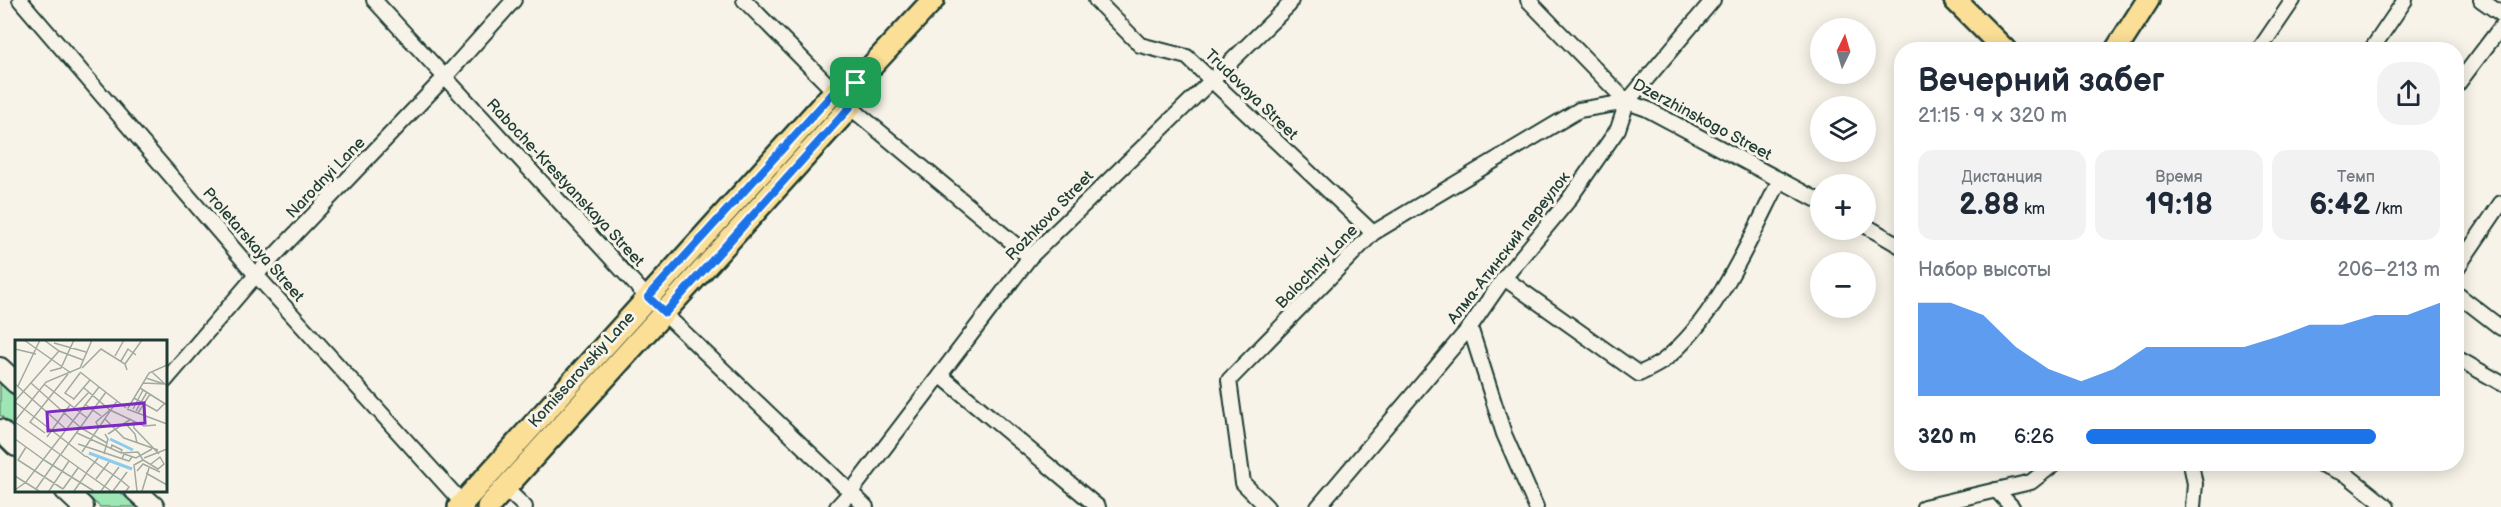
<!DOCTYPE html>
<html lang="ru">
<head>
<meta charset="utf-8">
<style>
  :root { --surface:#fff; --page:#f2f2f3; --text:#1f2937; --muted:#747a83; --accent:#1a73e8 }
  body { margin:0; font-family:"Balsamiq Sans",sans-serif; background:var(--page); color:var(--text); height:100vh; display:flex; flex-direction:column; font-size:22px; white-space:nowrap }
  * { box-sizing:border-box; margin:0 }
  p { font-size:20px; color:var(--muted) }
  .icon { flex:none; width:33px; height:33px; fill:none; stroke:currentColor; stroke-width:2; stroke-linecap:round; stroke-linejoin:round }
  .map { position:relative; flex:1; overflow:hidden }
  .panel { position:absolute; left:1894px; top:42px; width:570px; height:429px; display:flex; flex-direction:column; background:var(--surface); border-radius:24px; box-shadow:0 3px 15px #0003 }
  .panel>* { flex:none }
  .needle { width:39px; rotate:5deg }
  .buttons { position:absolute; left:1810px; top:18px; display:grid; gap:12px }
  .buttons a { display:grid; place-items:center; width:66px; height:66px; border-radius:50%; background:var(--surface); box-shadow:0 3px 15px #0003; font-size:30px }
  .pin { position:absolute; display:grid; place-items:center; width:51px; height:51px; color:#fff; margin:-26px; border-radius:12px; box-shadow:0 3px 9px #0006 }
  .round { display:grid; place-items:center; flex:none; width:63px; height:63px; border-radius:24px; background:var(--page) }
  .headline { display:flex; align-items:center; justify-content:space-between; height:102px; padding:0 24px }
  h1 { font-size:33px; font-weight:600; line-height:45px }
  .stats { display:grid; grid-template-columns:repeat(3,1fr); gap:9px; height:102px; padding:6px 24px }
  .stats div { display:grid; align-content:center; border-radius:15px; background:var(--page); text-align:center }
  .stats b { font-size:30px; font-weight:600 }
  .stats small { font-size:16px; font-weight:400 }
  .stats p { font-size:16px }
  .chart { height:168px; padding:12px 24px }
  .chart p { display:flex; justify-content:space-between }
  .chart svg { width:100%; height:108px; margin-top:6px; fill:var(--accent); opacity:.7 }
  ul { padding:0 24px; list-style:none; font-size:20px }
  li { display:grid; grid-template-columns:96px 72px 1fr; align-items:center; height:45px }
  li i { height:15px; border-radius:8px; background:var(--accent) }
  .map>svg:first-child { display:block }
  .green { fill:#9ee6b3; stroke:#5e9274; stroke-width:1.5 }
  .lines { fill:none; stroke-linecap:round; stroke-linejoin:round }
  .minor-casing { stroke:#1f3d34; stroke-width:18 }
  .secondary-casing { stroke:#1f3d34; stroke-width:24 }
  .primary-casing { stroke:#1f3d34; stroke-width:26 }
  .minor { stroke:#f7f3e8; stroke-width:14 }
  .secondary { stroke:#f7f3e8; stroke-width:20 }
  .primary { stroke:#fbdf96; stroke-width:21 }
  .route-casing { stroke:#fff; stroke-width:12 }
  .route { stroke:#1a73e8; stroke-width:8 }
  .labels { text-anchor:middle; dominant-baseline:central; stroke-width:6; stroke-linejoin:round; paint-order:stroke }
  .street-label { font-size:16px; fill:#1f3d34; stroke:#f7f3e8 }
  .inset-river { fill:none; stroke:#8ccbec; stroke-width:3 }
  .inset-road { fill:none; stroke:#a1aaa0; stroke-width:1.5 }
  .view { fill:#7b2cbf; fill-opacity:0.15; stroke:#7b2cbf; stroke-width:3 }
  .inset-edge { fill:none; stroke:#1f3d34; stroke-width:3 }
</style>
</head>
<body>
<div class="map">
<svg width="2501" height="507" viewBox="0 0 2501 507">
  <rect width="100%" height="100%" fill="#f7f3e8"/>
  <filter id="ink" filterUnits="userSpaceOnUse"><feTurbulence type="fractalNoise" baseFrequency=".0167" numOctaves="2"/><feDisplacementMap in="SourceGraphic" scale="12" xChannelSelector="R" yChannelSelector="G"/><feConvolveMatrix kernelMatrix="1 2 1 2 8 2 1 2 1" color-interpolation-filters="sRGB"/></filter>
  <g filter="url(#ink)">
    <g class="green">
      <path d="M 0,383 L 16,398 L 16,430 L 0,415 Z"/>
      <path d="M 86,491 L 119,491 L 137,507 L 100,507 L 84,493 Z"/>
    </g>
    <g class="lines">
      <defs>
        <g id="minor">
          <path d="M 20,0 L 256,275 L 466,507"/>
          <path d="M 374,0 L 647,297 L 866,507"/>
          <path d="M 744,0 L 850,107 L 1030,257"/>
          <path d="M 1096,0 L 1140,45 L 1187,57 L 1373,233"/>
          <path d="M 1528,0 L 1627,102 L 1647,109 L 1821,202"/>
          <path d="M 2481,0 L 2501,14"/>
          <path d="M 2259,50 L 2293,0"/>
          <path d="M 2371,50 L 2405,0"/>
          <path d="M 2457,85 L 2501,27"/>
          <path d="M 1866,226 L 1902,247"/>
          <path d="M 2457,268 L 2501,203"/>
          <path d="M 1504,278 L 1639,374 C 1647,370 1656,366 1663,361 C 1716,320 1750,239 1780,180"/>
          <path d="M 2457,294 L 2501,328"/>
          <path d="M 1470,327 L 1504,434 L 1536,507"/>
          <path d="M 2457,358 L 2501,383"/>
          <path d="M 940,375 L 1098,507"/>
          <path d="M 165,381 L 256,275 L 445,77 L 514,0"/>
          <path d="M 2191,464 L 2195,484 L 2193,507"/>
          <path d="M 2321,464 L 2347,475 L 2387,507"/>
          <path d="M 505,488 L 525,507"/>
          <path d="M 1996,490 L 2012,507"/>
          <path d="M 837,507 L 850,493 L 1030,257 L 1289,5 L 1291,0"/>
          <path d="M 1267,507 L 1243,483 L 1229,380 L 1373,233 L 1579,110 L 1627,102"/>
          <path d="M 1318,507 L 1470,327 L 1504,278 L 1567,202 L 1618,129 L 1627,102 L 1713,0"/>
          <path d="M 1924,507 L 2031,482 L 2054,464"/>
        </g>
        <g id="secondary">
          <path d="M 0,368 L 16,383"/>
          <path d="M 0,430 L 16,446"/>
          <path d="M 65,490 L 83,507"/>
          <path d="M 135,490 L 154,507"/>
        </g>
        <g id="primary">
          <path d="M 1955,0 L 2005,50"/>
          <path d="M 2116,50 L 2148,0"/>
          <path d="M 459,507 L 835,91 L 856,83 L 933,0"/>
          <path d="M 488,507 L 850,107 L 856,83"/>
        </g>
      </defs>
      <use href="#minor" class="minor-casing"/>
      <use href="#secondary" class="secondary-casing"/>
      <use href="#primary" class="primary-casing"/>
      <use href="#minor" class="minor"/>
      <use href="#secondary" class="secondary"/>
      <use href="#primary" class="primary"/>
    </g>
  </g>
  <g class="lines" filter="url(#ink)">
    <defs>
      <path id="route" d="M 856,83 L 850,107 L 665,313 L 648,297 L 835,91 Z"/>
    </defs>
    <use href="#route" class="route-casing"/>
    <use href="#route" class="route"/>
  </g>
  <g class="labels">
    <g class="street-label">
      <text transform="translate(1251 95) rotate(44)">Trudovaya Street</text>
      <text transform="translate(1702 120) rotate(28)">Dzerzhinskogo Street</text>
      <text transform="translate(326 178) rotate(-46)">Narodnyi Lane</text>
      <text transform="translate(565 183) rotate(47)">Raboche-Krestyanskaya Street</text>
      <text transform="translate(1050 216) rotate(-46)">Rozhkova Street</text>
      <text transform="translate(253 245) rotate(49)">Proletarskaya Street</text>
      <text transform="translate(1509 248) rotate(-52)">Алма-Атинский переулок</text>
      <text transform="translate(1317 267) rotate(-46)">Balochniy Lane</text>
      <text transform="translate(582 370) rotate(-48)">Komissarovskiy Lane</text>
    </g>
  </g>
  <g transform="translate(15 340)">
    <rect width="152" height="152" fill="#f7f3e8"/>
    <path class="inset-river" d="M 95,99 L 118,110M 74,113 L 117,129"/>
    <path class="inset-road" d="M 9,0 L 56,33M 29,0 L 44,11 L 68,20M 39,3 L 71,12M 0,9 L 21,14M 100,16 L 109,0M 106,21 L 113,9 L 121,15M 110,24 L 127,0M 67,28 L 86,9 L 110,24 L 112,30M 35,31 L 46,28 L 59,0M 65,32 L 111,68M 137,32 L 151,45M 131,38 L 149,44M 16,43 L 66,88 L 92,103M 128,43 L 150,44M 0,44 L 52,90M 29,44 L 72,78M 3,46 L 25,0M 69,48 L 95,70 L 129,86 L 141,85M 125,48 L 152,65M 119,58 L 142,71 L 149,64M 59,59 L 50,53 L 65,33M 58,60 L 75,40M 0,61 L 44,11M 0,62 L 71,117M 71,65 L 86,76M 59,68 L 74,52M 113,68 L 134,33 L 152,25M 112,69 L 152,84M 118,69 L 128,50M 121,71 L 132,52M 123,73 L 135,54M 90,79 L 109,98 L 143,110M 118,80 L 119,88 L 144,114M 0,81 L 31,42 L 65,28 L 77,0M 0,82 L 96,151M 111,84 L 120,94 L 122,103M 84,88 L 81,82 L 95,70M 30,93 L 15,82 L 53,34M 62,93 L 106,113 L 123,112 L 128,120 L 143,129 L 149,124 L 145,117 L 136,124M 93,94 L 116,79M 32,97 L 55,65M 0,99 L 29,120M 63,104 L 114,121 L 117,117M 11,107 L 3,120 L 48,149M 96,109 L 97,105 L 107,110 L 106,113M 67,112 L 102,61M 46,114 L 91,52M 89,114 L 93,99 L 90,94M 71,116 L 107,141 L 114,147 L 111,151M 129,118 L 152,109M 107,119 L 109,114 L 121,118 L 137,109M 29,120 L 79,151M 122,131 L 128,124 L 145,132M 71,133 L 83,118M 131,133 L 152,145M 0,136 L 24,151M 81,139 L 94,122M 21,149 L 45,115M 48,149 L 63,128M 0,150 L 11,142 L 84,47M 34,151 L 54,121M 59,151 L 71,134M 86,151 L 104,127M 98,151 L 112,132M 122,151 L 119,125 L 128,120M 127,151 L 134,128"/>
    <path class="view" d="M 129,63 L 130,83 L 33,91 L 32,72 Z"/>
    <rect width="152" height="152" class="inset-edge"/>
  </g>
</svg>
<div class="buttons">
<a><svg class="needle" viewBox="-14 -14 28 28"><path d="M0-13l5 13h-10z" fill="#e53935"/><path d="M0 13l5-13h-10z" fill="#747a83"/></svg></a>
<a><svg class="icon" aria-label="layers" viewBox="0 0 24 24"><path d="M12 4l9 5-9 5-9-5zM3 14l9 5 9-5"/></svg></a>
<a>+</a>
<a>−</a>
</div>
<div class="pin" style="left:856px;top:83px;background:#1e9e55"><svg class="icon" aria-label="arrive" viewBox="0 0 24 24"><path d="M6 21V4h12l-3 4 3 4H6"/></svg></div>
<section class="panel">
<div class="headline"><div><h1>Вечерний забег</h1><p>21:15 · 9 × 320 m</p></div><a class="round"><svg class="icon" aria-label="share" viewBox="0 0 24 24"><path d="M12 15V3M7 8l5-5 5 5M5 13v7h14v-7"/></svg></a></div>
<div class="stats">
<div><p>Дистанция</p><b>2.88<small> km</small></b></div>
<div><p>Время</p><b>19:18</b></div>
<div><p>Темп</p><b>6:42<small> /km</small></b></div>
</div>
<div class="chart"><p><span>Набор высоты</span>206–213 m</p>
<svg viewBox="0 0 160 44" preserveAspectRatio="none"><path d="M0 44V6L10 6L20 11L30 24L40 33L50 38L60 33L70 24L80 24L90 24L100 24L110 20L120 15L130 15L140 11L150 11L160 6V44z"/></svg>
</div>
<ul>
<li><b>320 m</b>6:26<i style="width:82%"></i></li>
</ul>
</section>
</div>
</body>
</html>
